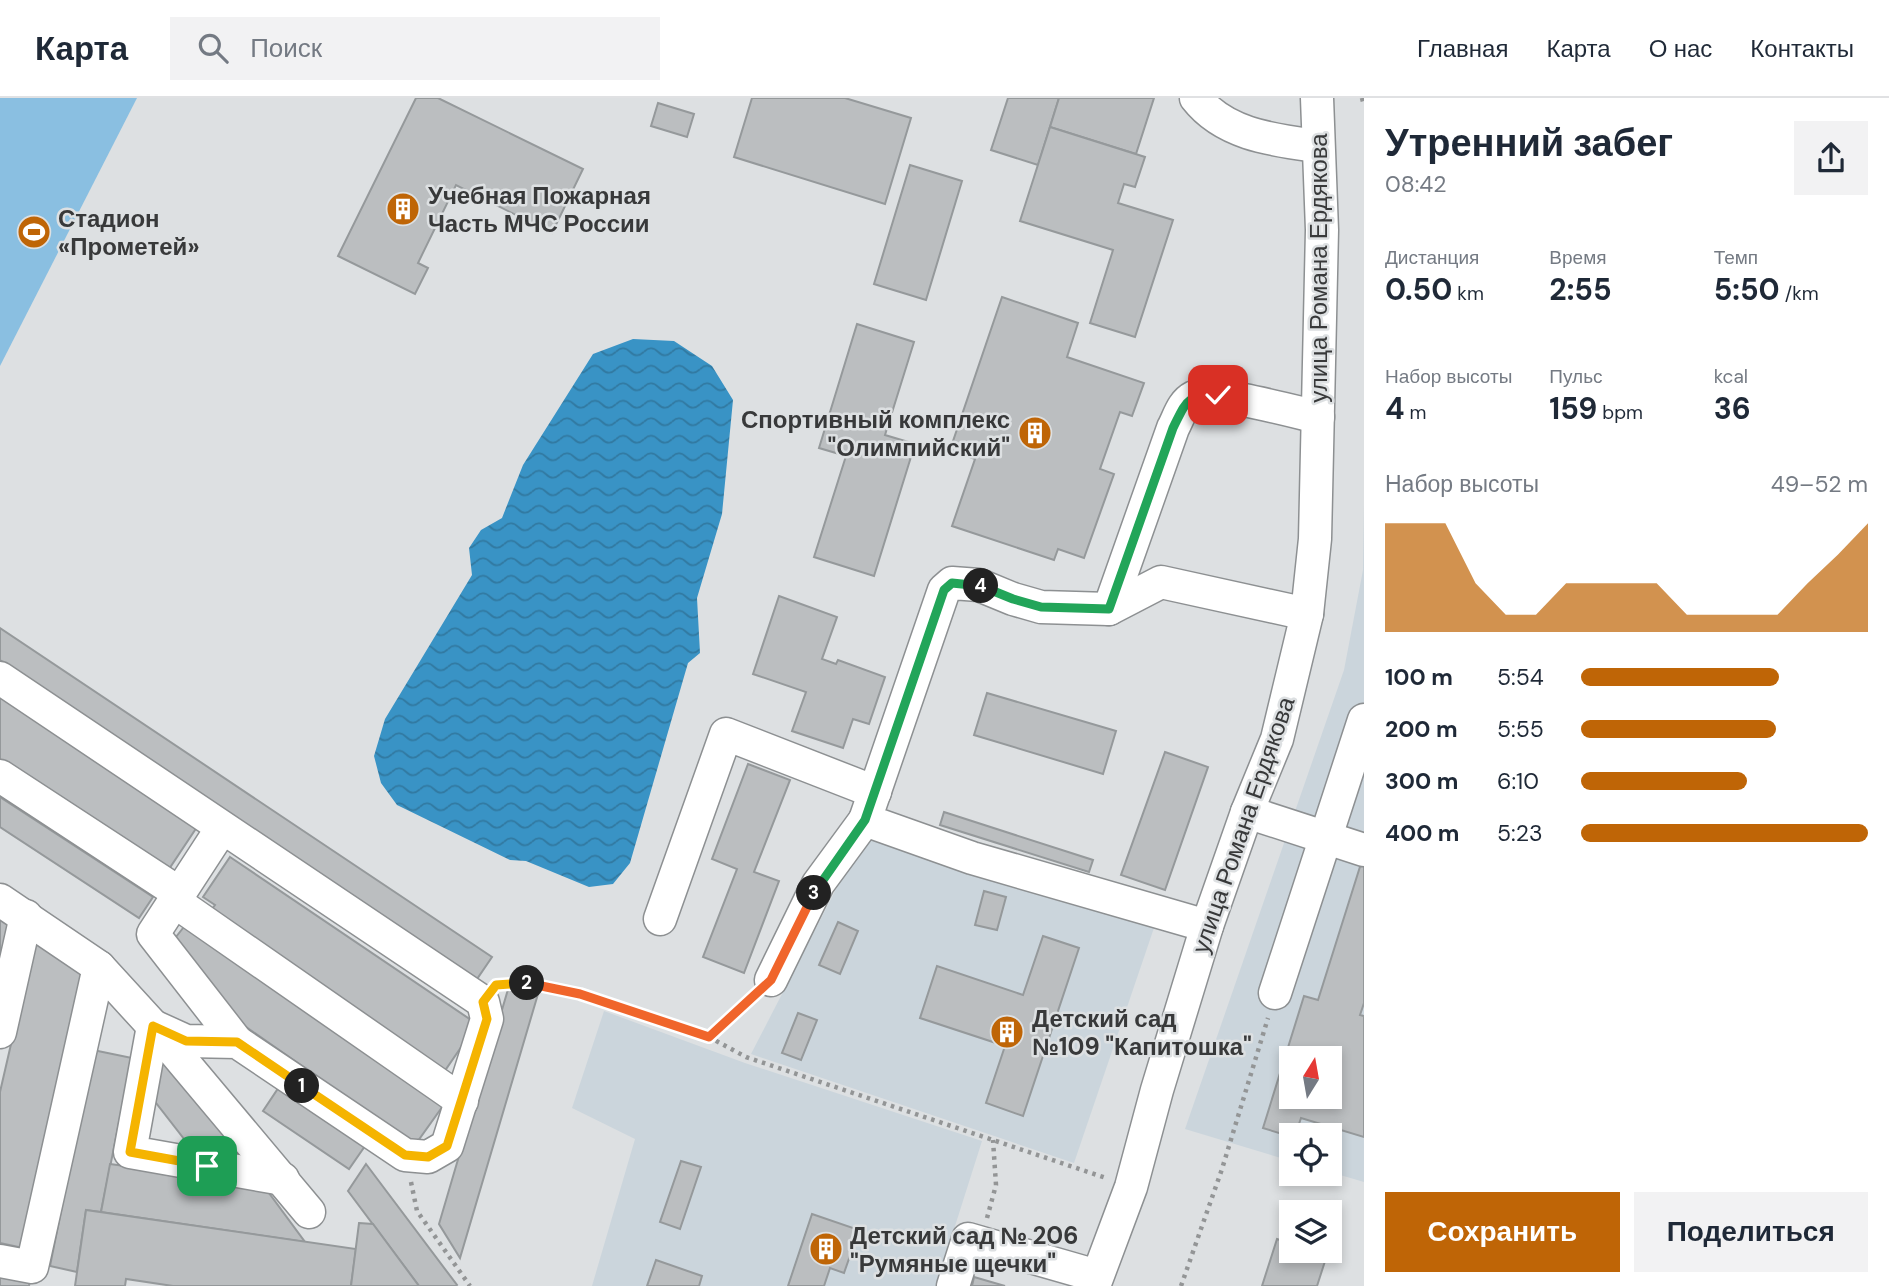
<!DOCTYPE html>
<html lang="ru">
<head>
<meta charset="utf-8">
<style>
  :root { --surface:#fff; --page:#f2f2f3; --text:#1f2937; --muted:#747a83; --line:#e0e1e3; --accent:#bf6506 }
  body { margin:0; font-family:"DM Sans",sans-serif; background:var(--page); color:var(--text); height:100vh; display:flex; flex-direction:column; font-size:26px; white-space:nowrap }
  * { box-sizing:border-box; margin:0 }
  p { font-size:23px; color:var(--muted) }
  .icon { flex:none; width:38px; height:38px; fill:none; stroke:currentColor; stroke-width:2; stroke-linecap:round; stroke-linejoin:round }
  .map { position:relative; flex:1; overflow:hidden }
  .side { display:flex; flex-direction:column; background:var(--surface); width:525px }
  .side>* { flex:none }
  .needle { width:46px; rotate:11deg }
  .buttons { position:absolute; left:1279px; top:948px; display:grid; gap:14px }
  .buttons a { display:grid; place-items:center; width:63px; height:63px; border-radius:0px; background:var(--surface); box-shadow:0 4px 10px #0003; font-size:35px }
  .pin { position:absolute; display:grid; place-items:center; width:60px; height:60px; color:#fff; margin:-30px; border-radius:14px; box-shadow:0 4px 10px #0006 }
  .km { position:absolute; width:35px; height:35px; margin:-18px; border-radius:50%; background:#222; color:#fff; font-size:19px; line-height:35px; text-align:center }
  .round { display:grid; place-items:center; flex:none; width:74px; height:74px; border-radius:0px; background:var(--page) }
  .summary { display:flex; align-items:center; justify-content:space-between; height:119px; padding:0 21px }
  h1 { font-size:38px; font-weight:700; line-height:52px }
  .figures { display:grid; grid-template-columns:repeat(3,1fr); gap:10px; height:119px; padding:7px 21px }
  .figures div { display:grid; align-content:center }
  .figures b { font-size:30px; font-weight:700 }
  .figures small { font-size:19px; font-weight:400 }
  .figures p { font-size:19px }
  .chart { height:196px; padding:14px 21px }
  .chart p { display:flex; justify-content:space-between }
  .chart svg { width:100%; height:126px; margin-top:7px; fill:var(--accent); opacity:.7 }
  .cta { display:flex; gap:14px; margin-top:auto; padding:14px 21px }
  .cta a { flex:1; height:80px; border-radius:0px; background:var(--accent); color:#fff; font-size:28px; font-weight:700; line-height:80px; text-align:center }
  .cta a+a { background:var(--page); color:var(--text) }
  ul { padding:0 21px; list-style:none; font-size:23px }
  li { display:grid; grid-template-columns:112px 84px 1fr; align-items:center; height:52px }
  li i { height:18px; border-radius:9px; background:var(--accent) }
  header { display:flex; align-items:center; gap:42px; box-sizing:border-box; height:98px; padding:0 35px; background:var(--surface); border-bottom:2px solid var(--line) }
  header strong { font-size:33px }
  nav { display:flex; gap:38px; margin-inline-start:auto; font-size:24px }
  .search { width:490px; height:63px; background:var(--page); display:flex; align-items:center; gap:18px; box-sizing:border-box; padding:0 24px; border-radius:0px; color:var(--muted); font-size:26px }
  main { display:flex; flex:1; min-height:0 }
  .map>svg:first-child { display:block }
  .built { fill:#cbd5dc; fill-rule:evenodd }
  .green { fill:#8abfe1 }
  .water { fill:url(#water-waves) }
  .building { fill:#bbbec0; stroke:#95999b; stroke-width:2; fill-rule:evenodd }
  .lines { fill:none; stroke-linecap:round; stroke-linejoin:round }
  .minor-casing { stroke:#8d9092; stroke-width:35 }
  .path { stroke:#939596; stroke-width:4.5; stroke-dasharray:3.5 5; stroke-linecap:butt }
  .minor { stroke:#fff; stroke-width:32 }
  .split-1-casing { stroke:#fff; stroke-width:14 }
  .split-2-casing { stroke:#fff; stroke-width:14 }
  .split-3-casing { stroke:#fff; stroke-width:14 }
  .split-4-casing { stroke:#fff; stroke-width:14 }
  .split-5-casing { stroke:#fff; stroke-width:14 }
  .split-1 { stroke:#f5b400; stroke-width:9 }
  .split-2 { stroke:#f5b400; stroke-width:9 }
  .split-3 { stroke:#f0652b; stroke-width:9 }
  .split-4 { stroke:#22a559; stroke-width:9 }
  .split-5 { stroke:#22a559; stroke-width:9 }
  .labels { text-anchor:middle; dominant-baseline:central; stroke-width:5; stroke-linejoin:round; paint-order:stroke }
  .poi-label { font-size:24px; font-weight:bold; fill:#38393a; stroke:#dde0e2; text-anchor:start }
  .street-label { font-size:24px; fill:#38393a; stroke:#dde0e2 }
</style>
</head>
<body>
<header>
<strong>Карта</strong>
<div class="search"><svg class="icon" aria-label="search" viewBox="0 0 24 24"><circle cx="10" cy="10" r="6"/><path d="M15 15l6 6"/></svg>Поиск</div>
<nav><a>Главная</a><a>Карта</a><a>О нас</a><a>Контакты</a></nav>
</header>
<main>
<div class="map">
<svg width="1364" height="1188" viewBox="0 0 1364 1188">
  <defs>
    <pattern id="water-waves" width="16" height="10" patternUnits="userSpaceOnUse" patternTransform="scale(1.75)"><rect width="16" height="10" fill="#3993c5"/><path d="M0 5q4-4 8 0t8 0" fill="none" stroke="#3179a1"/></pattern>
  </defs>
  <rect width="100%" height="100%" fill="#dde0e2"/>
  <g class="built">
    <path d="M 1364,407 L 1364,1084 L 1330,1074 L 1330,1038 L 1292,1038 L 1291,1063 L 1185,1031 L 1344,572 L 1363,472 ZM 1292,961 L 1330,961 L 1330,999 L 1292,999 Z"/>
    <path d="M 863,739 L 1155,827 L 1074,1065 L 751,956 Z"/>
    <path d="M 604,913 L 745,965 L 982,1043 L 936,1188 L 592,1188 L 635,1041 L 572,1010 Z"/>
  </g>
  <path class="green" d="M 0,0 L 137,0 L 0,268 Z"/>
  <path class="water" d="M 633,241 L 674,243 L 712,268 L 733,302 L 722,416 L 697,500 L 700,555 L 688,565 L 630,765 L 613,786 L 589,789 L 526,763 L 510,762 L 397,707 L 381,685 L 374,658 L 385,621 L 472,477 L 469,450 L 481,432 L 502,420 L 523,367 L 593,256 Z"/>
  <g class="building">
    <path d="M 416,0 L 438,0 L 583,71 L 552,135 L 456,87 L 418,165 L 428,170 L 415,196 L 338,158 Z"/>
    <path d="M 752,0 L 845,0 L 911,20 L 885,106 L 734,59 Z"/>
    <path d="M 1008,0 L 1059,0 L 1038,67 L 991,52 Z"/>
    <path d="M 1059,0 L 1154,0 L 1136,56 L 1050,29 Z"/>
    <path d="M 658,5 L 694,16 L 687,39 L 651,28 Z"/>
    <path d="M 1050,29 L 1145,59 L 1135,89 L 1124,86 L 1118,105 L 1173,122 L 1135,239 L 1090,225 L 1113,152 L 1020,123 Z"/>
    <path d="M 910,67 L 962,83 L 926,202 L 874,186 Z"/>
    <path d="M 1002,199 L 1078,225 L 1067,259 L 1144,285 L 1132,318 L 1120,314 L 1100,371 L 1114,376 L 1084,460 L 1058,451 L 1054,462 L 952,428 L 975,361 L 950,352 Z"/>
    <path d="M 857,226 L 914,244 L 885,337 L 915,346 L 874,478 L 814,459 L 846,358 L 819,350 Z"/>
    <path d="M 779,498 L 837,519 L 822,561 L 836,566 L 838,562 L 885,579 L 869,626 L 853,621 L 843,650 L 792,633 L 806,594 L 753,576 Z"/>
    <path d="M 0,530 L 492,859 L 477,881 L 0,562 Z"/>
    <path d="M 987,595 L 1116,633 L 1103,676 L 974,637 Z"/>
    <path d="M 0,598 L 197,729 L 169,771 L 0,661 Z"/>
    <path d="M 1165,654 L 1208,669 L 1165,792 L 1121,777 Z"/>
    <path d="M 748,666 L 790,682 L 754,774 L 779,783 L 744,875 L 703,859 L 737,771 L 712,761 Z"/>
    <path d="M 0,699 L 153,799 L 139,820 L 0,729 Z"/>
    <path d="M 944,714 L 1093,762 L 1089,774 L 940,727 Z"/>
    <path d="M 1364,756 L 1364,905 L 1360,917 L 1364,918 L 1364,1039 L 1301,1020 L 1295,1038 L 1292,1039 L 1263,1030 L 1304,898 L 1318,902 ZM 1292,961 L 1330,961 L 1330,999 L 1292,999 Z"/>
    <path d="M 230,759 L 477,926 L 444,974 L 209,815 L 215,807 L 203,799 Z"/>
    <path d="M 984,793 L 1006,799 L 997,832 L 975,827 Z"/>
    <path d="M 0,820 L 8,826 L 0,864 Z"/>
    <path d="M 838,824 L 858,833 L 840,876 L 819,867 Z"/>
    <path d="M 187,825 L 445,1005 L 415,1047 L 226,915 L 172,844 Z"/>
    <path d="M 1043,838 L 1079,850 L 1023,1018 L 986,1005 L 1005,948 L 920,920 L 937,868 L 1023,897 Z"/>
    <path d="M 35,842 L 85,876 L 23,1150 L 0,1145 L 0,994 Z"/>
    <path d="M 509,888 L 538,896 L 460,1160 L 439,1126 Z"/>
    <path d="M 798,915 L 817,922 L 801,962 L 782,955 Z"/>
    <path d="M 93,952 L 132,960 L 101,1114 L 86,1112 L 77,1174 L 50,1168 Z"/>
    <path d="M 164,959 L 240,1055 L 195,1055 L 153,1001 Z"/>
    <path d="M 279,989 L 365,1048 L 349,1071 L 263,1013 Z"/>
    <path d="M 681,1063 L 701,1069 L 680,1131 L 660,1124 Z"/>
    <path d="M 110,1066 L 263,1087 L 305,1144 L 101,1114 Z"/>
    <path d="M 366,1066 L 457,1187 L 456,1188 L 419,1188 L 348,1093 Z"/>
    <path d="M 86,1112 L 356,1151 L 351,1188 L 173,1188 L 126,1181 L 125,1188 L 75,1188 Z"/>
    <path d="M 812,1116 L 859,1132 L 844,1175 L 830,1170 L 824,1188 L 788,1188 Z"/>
    <path d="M 359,1125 L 373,1126 L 419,1188 L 351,1188 Z"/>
    <path d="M 1277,1141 L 1292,1146 L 1292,1153 L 1315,1153 L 1327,1157 L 1317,1188 L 1262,1188 Z"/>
    <path d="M 656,1162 L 702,1178 L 699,1188 L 647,1188 Z"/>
    <path d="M 0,1176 L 30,1182 L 29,1188 L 0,1188 Z"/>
    <path d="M 974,1179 L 1005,1188 L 972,1188 Z"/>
  </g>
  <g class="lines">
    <defs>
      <g id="minor">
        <path d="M 1196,0 C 1225,37 1274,42 1317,48"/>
        <path d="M 1109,511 L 1173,330 C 1179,319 1182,305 1194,299 C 1211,291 1296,314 1318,319"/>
        <path d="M 0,580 L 483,904 L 487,921 L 447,1048 L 428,1059 L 405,1057 L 237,944 L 186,943 L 153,928 L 130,1054 L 283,1081"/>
        <path d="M 0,678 L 179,795"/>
        <path d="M 1247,714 L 1364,752"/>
        <path d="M 222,730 L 153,836 L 237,944"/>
        <path d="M 0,802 L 99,869 L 153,928 L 309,1114"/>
        <path d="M 174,803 L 462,1003"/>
        <path d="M 660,821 L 726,636 L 875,694"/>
        <path d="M 1207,828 L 972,760 L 865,722 L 944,492 L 952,485 L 979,487 L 1013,501 L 1041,509 L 1109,511 L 1161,484 L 1307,516"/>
        <path d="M 771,882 L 818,786 L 865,722"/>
        <path d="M 1275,895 L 1364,622"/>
        <path d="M 0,934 L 26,818"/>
        <path d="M 0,1163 L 32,1169 L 99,869"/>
        <path d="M 953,1188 L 968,1141 L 1097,1178"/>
        <path d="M 1094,1188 L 1131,1089 L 1157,992 L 1207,828 L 1247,714 L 1277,641 L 1307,516 L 1315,441 L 1322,132 L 1317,0"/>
      </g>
    </defs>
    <use href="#minor" class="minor-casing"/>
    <g class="path">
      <path d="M 1362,0 L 1364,8"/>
      <path d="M 504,887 L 523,885 L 580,896 L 709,939 L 746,959 L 1106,1080"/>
      <path d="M 709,939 L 752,899"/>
      <path d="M 411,1084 L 417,1113 L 470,1188"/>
      <path d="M 987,1120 L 996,1087 L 993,1042"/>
      <path d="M 1181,1188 L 1222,1071 L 1268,920"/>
    </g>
    <use href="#minor" class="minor"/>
  </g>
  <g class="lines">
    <defs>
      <path id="split-1" d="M 207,1068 L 130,1054 L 153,928 L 186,943 L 237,944 L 302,988"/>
      <path id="split-2" d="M 302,988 L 405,1057 L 428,1059 L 447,1048 L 487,921 L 483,904 L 496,887 L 527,885"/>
      <path id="split-3" d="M 527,885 L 580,896 L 709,939 L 771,882 L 814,795"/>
      <path id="split-4" d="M 814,795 L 865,722 L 944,492 L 952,485 L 981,488"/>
      <path id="split-5" d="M 981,488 L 1013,501 L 1041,509 L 1109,511 L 1173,330 C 1187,302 1186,298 1218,297"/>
    </defs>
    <use href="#split-1" class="split-1-casing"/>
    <use href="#split-2" class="split-2-casing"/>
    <use href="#split-3" class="split-3-casing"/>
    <use href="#split-4" class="split-4-casing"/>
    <use href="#split-5" class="split-5-casing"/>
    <use href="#split-1" class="split-1"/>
    <use href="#split-2" class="split-2"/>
    <use href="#split-3" class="split-3"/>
    <use href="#split-4" class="split-4"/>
    <use href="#split-5" class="split-5"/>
  </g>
  <defs>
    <symbol id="building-disc" viewBox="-11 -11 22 22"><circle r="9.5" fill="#bf6506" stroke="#dde0e2"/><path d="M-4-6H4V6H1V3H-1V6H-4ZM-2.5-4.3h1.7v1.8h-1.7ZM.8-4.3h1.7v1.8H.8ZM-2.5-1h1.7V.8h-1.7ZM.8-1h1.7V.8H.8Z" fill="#fff"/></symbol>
    <symbol id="stadium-disc" viewBox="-11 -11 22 22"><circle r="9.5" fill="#bf6506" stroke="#dde0e2"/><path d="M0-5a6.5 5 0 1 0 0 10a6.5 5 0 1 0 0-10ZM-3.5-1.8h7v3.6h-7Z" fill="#fff"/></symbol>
  </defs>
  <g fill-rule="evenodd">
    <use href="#building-disc" x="384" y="92" width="38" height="38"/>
    <use href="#stadium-disc" x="15" y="115" width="38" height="38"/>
    <use href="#building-disc" x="1016" y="316" width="38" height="38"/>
    <use href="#building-disc" x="988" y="915" width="38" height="38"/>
    <use href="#building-disc" x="807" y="1132" width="38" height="38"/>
  </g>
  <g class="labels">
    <g class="poi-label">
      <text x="428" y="97">Учебная Пожарная<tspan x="428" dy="28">Часть МЧС России</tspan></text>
      <text x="58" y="120">Стадион<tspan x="58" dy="28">«Прометей»</tspan></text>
      <text x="1010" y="321" text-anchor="end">Спортивный комплекс<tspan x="1010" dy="28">"Олимпийский"</tspan></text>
      <text x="1032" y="920">Детский сад<tspan x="1032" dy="28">№109 "Капитошка"</tspan></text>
      <text x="850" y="1137">Детский сад № 206<tspan x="850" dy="28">"Румяные щечки"</tspan></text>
    </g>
    <g class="street-label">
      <text transform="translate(1318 170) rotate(-90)">улица Романа Ердякова</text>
      <text transform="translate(1243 727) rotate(-71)">улица Романа Ердякова</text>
    </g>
  </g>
</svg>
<div class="buttons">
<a><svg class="needle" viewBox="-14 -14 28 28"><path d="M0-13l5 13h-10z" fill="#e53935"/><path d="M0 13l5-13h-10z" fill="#747a83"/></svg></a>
<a><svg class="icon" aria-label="locate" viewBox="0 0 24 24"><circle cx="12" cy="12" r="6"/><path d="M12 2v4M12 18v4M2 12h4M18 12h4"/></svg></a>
<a><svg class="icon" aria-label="layers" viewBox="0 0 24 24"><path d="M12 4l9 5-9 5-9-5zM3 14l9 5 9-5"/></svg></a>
</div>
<div class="pin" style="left:207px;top:1068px;background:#1e9e55"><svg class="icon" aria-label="arrive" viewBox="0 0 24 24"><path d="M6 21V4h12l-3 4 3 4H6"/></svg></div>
<div class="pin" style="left:1218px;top:297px;background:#d93025"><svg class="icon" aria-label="check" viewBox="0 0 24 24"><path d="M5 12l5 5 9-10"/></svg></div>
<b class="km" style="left:302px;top:988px">1</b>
<b class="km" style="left:527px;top:885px">2</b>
<b class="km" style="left:814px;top:795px">3</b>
<b class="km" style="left:981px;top:488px">4</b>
</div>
<section class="side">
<div class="summary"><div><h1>Утренний забег</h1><p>08:42</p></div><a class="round"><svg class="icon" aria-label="share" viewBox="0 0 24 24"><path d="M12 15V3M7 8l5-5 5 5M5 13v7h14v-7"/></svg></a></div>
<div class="figures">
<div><p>Дистанция</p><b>0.50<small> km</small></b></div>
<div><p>Время</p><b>2:55</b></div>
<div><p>Темп</p><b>5:50<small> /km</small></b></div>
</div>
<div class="figures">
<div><p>Набор высоты</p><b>4<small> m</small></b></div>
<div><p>Пульс</p><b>159<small> bpm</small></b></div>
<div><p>kcal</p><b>36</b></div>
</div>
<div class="chart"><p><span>Набор высоты</span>49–52 m</p>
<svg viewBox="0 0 160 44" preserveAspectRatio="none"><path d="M0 44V6L10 6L20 6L30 27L40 38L50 38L60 27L70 27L80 27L90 27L100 38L110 38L120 38L130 38L140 27L150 17L160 6V44z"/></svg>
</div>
<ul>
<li><b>100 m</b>5:54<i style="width:69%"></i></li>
<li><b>200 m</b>5:55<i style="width:68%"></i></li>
<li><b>300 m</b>6:10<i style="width:58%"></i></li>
<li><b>400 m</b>5:23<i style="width:100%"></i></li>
</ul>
<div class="cta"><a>Сохранить</a><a>Поделиться</a></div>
</section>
</main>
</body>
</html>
